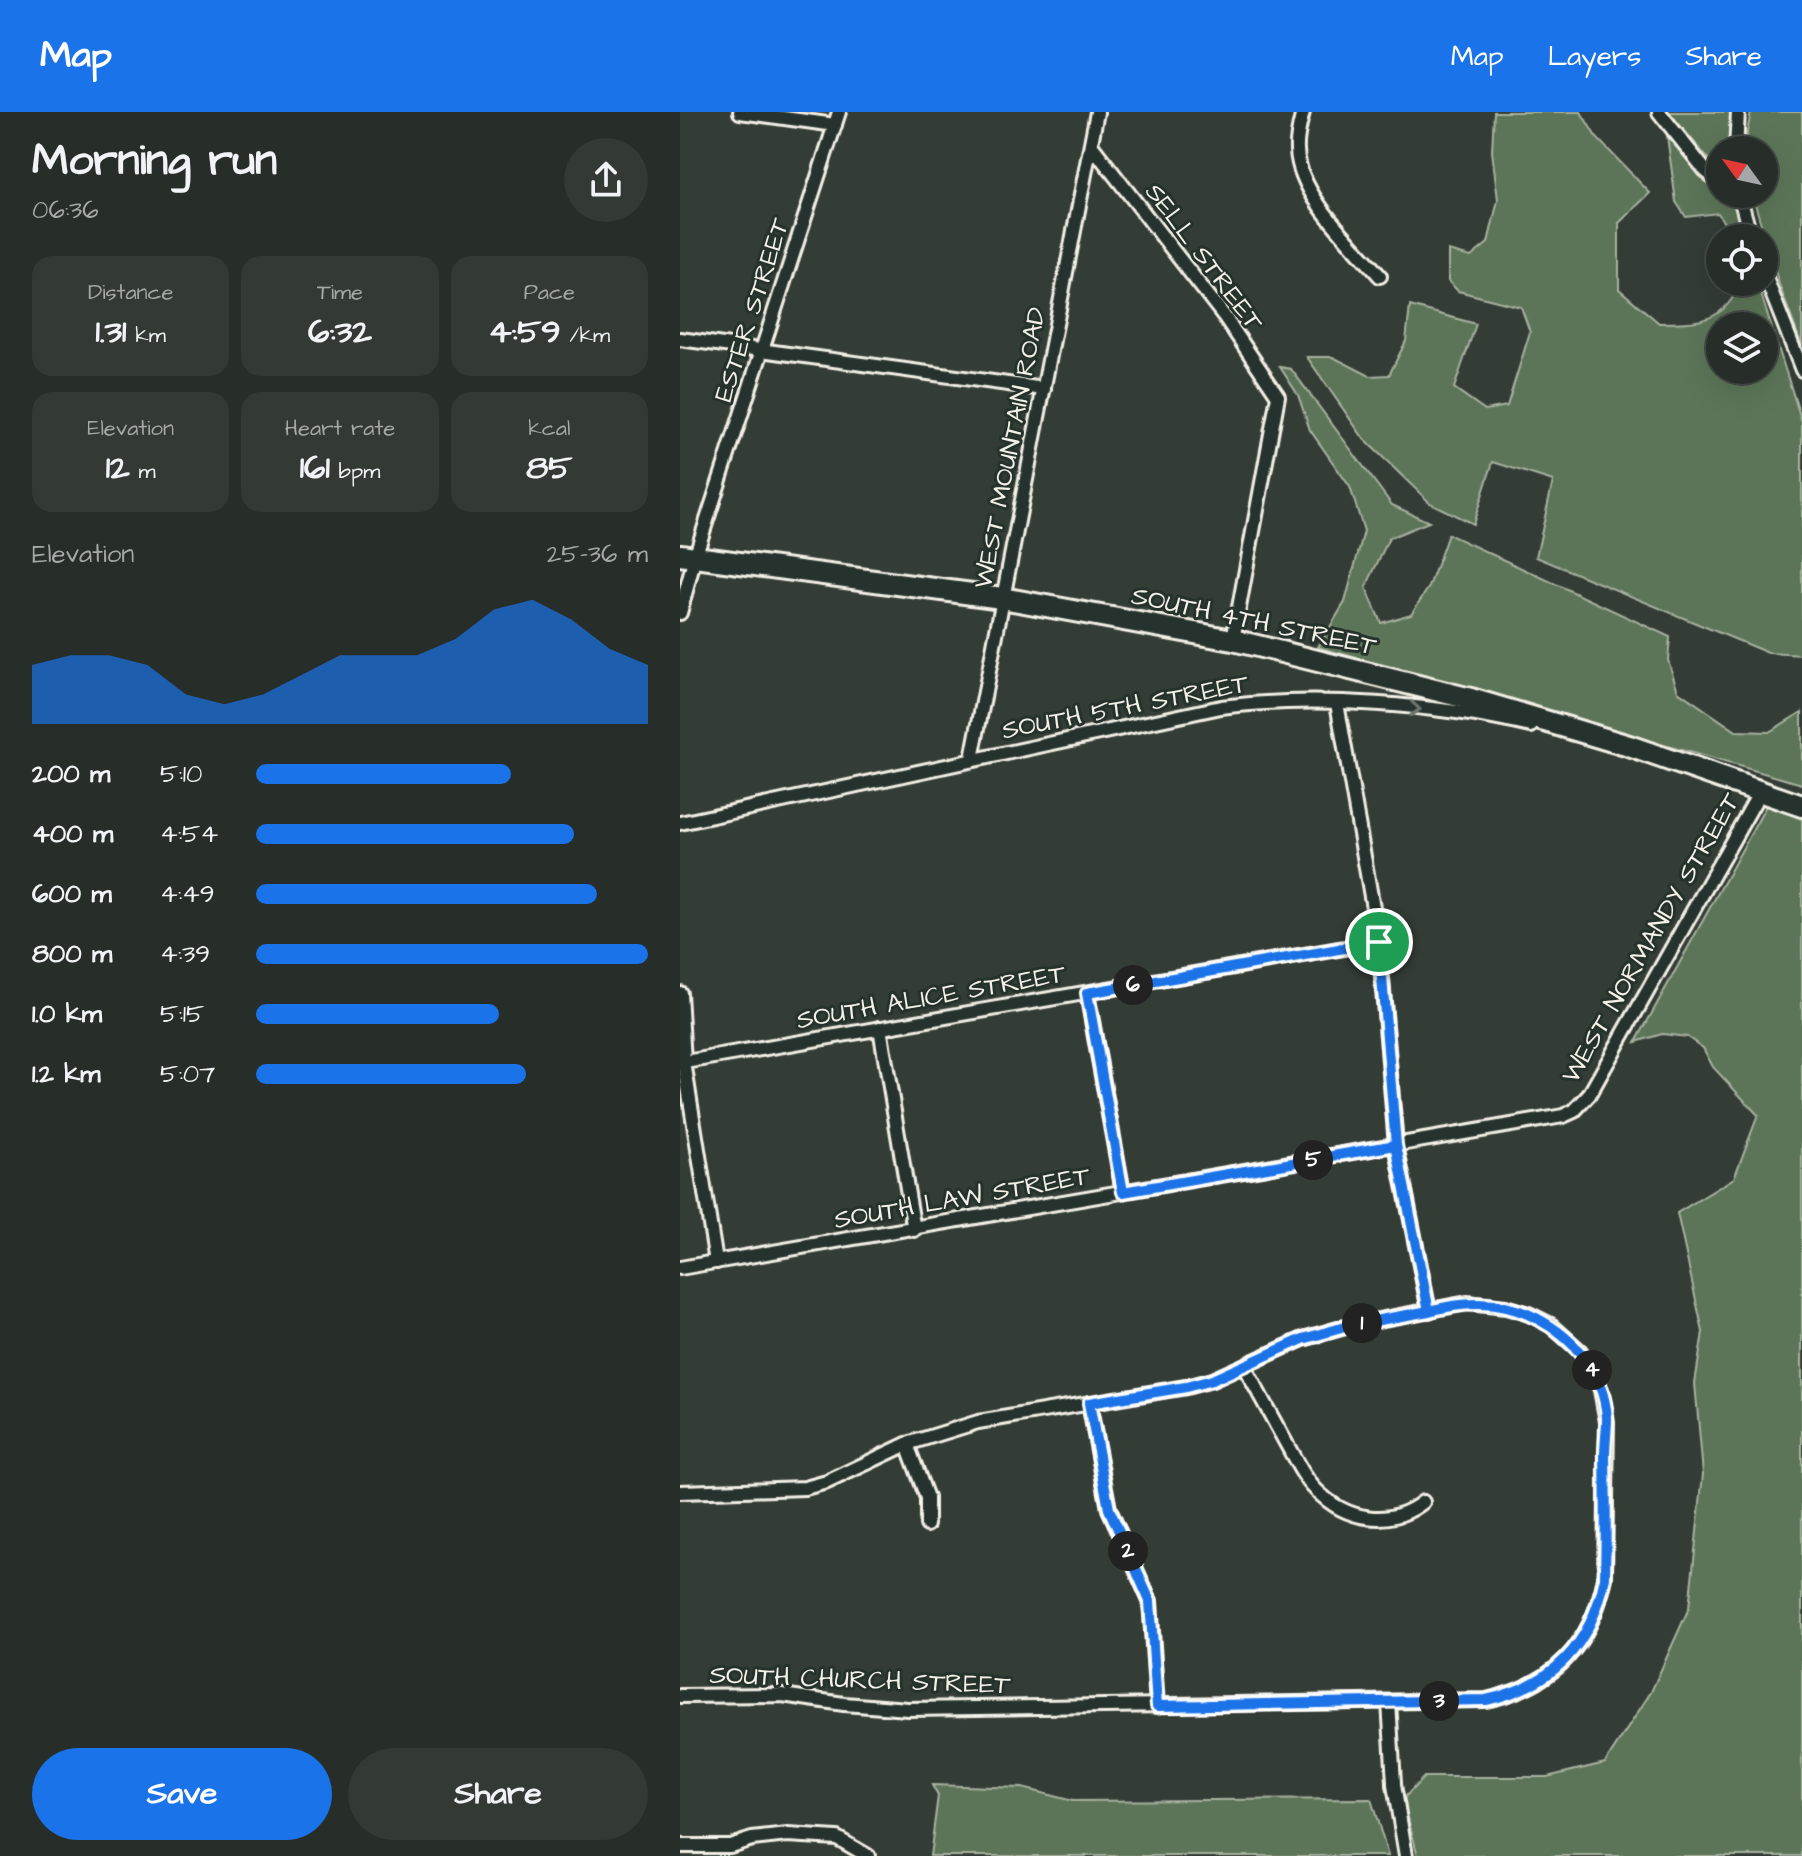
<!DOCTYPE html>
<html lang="en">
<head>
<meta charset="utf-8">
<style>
  :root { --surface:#272d28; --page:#333934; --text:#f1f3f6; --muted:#a4a8a8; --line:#434945; --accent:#1a73e8 }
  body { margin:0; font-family:"Architects Daughter",sans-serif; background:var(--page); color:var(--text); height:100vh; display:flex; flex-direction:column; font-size:30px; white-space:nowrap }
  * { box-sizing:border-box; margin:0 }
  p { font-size:26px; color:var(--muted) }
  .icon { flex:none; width:44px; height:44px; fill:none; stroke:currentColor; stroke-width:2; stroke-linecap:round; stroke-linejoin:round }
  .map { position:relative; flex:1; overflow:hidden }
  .sheet { display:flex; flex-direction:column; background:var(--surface); width:680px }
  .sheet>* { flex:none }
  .needle { width:52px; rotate:303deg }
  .controls { position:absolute; left:1026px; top:24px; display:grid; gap:16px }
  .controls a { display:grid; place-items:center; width:72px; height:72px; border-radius:50%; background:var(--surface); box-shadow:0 8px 32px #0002,0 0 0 2px var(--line); font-size:40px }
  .pin { position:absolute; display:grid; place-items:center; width:68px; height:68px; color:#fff; margin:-34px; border:4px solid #fff; border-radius:50%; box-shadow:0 2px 8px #0007 }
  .km { position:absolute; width:40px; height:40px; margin:-20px; border-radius:50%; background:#222; color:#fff; font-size:22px; line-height:40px; text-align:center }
  .round { display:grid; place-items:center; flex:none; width:84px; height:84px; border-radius:42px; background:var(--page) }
  .head { display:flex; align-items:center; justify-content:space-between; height:136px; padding:0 32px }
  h1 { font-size:44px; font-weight:800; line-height:60px }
  .figures { display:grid; grid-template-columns:repeat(3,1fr); gap:12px; height:136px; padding:8px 32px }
  .figures div { display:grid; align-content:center; border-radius:20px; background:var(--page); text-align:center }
  .figures b { font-size:34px; font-weight:800 }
  .figures small { font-size:22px; font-weight:400 }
  .figures p { font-size:22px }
  .chart { height:224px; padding:16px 32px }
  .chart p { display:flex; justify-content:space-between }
  .chart svg { width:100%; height:144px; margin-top:8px; fill:var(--accent); opacity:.7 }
  .button { display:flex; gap:16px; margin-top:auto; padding:16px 32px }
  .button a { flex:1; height:92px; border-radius:48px; background:var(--accent); color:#fff; font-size:32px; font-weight:800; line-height:92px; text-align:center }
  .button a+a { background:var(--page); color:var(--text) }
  ul { padding:0 32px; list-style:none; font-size:26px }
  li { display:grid; grid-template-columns:128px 96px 1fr; align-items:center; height:60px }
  li i { height:20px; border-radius:10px; background:var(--accent) }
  header { display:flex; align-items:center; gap:48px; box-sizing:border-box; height:112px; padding:0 40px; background:var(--accent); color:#fff }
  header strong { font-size:38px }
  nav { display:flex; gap:44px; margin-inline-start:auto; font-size:28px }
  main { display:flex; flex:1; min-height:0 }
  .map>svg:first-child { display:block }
  .green { fill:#5c7458; stroke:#a8b2a0; stroke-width:2; fill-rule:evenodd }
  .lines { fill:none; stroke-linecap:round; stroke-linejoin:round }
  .street-casing { stroke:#f4f1e8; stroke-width:18 }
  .primary-casing { stroke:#f4f1e8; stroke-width:26 }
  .street { stroke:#26332d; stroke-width:12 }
  .primary { stroke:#26332d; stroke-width:20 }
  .oneway { stroke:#6e766e }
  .route-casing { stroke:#fff; stroke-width:16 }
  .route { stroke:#1a73e8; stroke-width:10 }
  .labels { text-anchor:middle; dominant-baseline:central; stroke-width:6; stroke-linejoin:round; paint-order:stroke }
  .street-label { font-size:26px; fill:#f4f1e8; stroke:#26332d }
</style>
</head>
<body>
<header>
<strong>Map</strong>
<nav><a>Map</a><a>Layers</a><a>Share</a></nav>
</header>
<main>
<section class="sheet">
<div class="head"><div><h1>Morning run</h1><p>06:36</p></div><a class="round"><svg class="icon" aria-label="share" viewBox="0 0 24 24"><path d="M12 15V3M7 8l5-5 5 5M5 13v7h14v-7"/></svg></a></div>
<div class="figures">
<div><p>Distance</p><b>1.31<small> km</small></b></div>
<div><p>Time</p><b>6:32</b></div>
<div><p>Pace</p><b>4:59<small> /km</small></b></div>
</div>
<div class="figures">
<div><p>Elevation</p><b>12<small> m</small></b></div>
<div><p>Heart rate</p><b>161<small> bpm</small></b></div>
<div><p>kcal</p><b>85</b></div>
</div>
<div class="chart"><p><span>Elevation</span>25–36 m</p>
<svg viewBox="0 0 160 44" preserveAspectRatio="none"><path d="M0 44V26L10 23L20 23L30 26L40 35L50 38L60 35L70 29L80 23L90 23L100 23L110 18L120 9L130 6L140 12L150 21L160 26V44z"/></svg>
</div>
<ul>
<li><b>200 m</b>5:10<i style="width:65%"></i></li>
<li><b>400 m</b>4:54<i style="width:81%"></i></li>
<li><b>600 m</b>4:49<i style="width:87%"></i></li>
<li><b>800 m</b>4:39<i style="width:100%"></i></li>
<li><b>1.0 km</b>5:15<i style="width:62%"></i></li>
<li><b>1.2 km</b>5:07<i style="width:69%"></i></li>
</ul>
<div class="button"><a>Save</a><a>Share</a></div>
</section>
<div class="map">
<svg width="1122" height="1744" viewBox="0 0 1122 1744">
  <rect width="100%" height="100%" fill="#343c36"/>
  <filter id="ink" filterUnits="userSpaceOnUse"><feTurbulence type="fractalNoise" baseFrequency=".0125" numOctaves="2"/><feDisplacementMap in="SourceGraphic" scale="16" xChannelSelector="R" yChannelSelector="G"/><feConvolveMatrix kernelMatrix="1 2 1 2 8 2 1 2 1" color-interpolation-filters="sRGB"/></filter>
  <g filter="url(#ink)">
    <g class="green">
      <path d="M 814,0 L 901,0 L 916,25 L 970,81 L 939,111 L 939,177 L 979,211 C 1017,211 1046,211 1060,170 L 1077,170 L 1122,310 L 1122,543 L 1088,541 L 856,445 L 873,369 L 813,350 L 793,412 L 750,391 L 684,327 L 627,245 L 653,245 L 690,264 L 709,263 L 726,229 L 730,194 L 796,212 L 774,276 L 805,298 L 827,294 L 850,220 L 841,195 L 778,179 L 768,169 L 768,139 L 791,145 L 808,131 L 818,88 L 812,39 ZM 1040,214 L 1084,214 L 1084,258 L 1040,258 Z"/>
      <path d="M 989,0 L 1051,0 L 1048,38 L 1040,38 L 1040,61 Z"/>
      <path d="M 1071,0 L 1122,0 L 1122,234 L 1100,175 L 1072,82 L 1084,82 L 1084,38 L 1068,38 L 1067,21 Z"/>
      <path d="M 987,24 L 1025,69 L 1055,90 L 1064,126 L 1049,126 L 1048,118 L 1038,101 L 1006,105 L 996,90 Z"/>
      <path d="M 600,255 L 611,257 L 712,393 L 749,410 L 709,426 L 686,475 L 701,511 L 731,502 L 749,475 L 768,422 L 990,525 L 988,548 L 998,579 L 1056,619 L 1089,620 L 1122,600 L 1122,672 L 638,535 L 665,490 L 684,419 L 670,375 L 630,318 L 618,283 Z"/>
      <path d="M 1087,692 L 1122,707 L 1122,1744 L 738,1744 L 723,1687 L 744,1665 L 867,1665 L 925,1651 L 971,1580 L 1009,1496 L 1023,1362 L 1015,1271 L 1023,1220 L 997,1101 L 1054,1066 L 1078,1003 L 1033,955 L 1023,936 L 1007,925 L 982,922 L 956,930 Z"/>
      <path d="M 252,1673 L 342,1676 L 393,1689 L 691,1687 L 708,1744 L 250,1744 L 258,1684 Z"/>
    </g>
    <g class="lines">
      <defs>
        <g id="street">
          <path d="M 60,0 L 155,13"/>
          <path d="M 623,0 C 620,12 616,25 617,38 C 619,84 671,130 700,164"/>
          <path d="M 979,0 L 1025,58 L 1040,71"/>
          <path d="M 412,34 L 544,204 L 598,284 L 553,528"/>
          <path d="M 1056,38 L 1058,0"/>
          <path d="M 1059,82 L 1071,126"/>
          <path d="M 1084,161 L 1122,258"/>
          <path d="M 0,227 L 364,277"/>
          <path d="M 0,501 L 15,445 L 159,0"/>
          <path d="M 657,591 L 699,830 L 716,1033 L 749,1199"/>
          <path d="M 292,647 L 417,0"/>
          <path d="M 0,711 L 541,595 C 636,583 757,592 851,614"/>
          <path d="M 0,881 L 4,950 L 36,1150"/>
          <path d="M 407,881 L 443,1080"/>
          <path d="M 200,916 L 234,1118"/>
          <path d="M 0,951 L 699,830"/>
          <path d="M 0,1156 L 883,1004 L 894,999 L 909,983 L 1081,678"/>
          <path d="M 564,1254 C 578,1280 592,1305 606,1331 C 615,1347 623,1365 636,1378 C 666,1409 710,1416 743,1390"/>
          <path d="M 409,1291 L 429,1397 L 470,1489 L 477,1594"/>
          <path d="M 227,1332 L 247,1386 L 247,1413"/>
          <path d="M 0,1380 L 125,1376 L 147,1370 L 227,1332 L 298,1310 L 506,1275 L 532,1268 L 623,1227 L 672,1213 L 787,1191 L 826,1195 L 849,1202 L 871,1213 L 900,1239 L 913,1259 L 921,1278 L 927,1310 L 925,1466 C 911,1533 875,1573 806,1588 L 228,1597 L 164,1592 L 102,1583 L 0,1584"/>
          <path d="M 709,1590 L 714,1671"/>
          <path d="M 714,1673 L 726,1744"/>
          <path d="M 0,1734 L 50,1734 L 72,1727 L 108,1723 L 157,1726 L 188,1744"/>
        </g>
        <path id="primary" d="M 0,443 L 322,486 L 553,528 L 791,587 L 949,634 L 1122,694"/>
      </defs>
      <use href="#street" class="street-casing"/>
      <use href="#primary" class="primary-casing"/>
      <use href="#street" class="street"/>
      <use href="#primary" class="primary"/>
    </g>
    <defs><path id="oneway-chevron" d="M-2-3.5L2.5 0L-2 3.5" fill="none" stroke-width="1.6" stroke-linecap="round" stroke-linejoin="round" transform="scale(2)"/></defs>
    <use class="oneway" href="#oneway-chevron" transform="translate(735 597) rotate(5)"/>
  </g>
  <g class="lines" filter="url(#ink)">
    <defs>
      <path id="route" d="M 699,830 L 716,1033 L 749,1199 L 672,1213 L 623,1227 L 532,1268 L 506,1275 L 409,1291 L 429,1397 L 470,1489 L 477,1594 L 806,1588 C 874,1573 911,1533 925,1466 C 926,1425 926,1384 925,1343 C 925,1331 927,1319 927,1306 C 924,1262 895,1226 856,1206 C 822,1188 785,1189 749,1199 L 716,1033 L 443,1080 L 407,881 L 699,830"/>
    </defs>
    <use href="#route" class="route-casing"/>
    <use href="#route" class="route"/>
  </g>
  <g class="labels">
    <g class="street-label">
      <text transform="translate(524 145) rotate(53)">SELL STREET</text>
      <text transform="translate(72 198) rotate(-72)">ESTER STREET</text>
      <text transform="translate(330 336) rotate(-79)">WEST MOUNTAIN ROAD</text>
      <text transform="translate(574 509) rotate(12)">SOUTH 4TH STREET</text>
      <text transform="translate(445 595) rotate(-11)">SOUTH 5TH STREET</text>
      <text transform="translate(971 826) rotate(-60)">WEST NORMANDY STREET</text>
      <text transform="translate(251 885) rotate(-10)">SOUTH ALICE STREET</text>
      <text transform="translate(282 1086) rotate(-10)">SOUTH LAW STREET</text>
      <text transform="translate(180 1568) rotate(2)">SOUTH CHURCH STREET</text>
    </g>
  </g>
</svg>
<div class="controls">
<a><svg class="needle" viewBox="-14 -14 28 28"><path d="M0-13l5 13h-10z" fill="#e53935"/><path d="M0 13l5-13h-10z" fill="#a4a8a8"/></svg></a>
<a><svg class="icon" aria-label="locate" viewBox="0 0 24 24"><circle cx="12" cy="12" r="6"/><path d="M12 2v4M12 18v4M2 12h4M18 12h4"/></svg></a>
<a><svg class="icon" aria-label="layers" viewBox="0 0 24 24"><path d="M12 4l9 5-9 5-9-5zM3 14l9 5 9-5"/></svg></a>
</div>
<div class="pin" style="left:699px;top:830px;background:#1e9e55"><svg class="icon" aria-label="arrive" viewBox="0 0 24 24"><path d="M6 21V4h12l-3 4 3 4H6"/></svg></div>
<b class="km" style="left:682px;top:1211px">1</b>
<b class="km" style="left:448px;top:1439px">2</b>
<b class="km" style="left:759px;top:1589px">3</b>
<b class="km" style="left:912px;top:1258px">4</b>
<b class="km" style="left:633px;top:1048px">5</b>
<b class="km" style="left:453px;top:873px">6</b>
</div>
</main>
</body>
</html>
